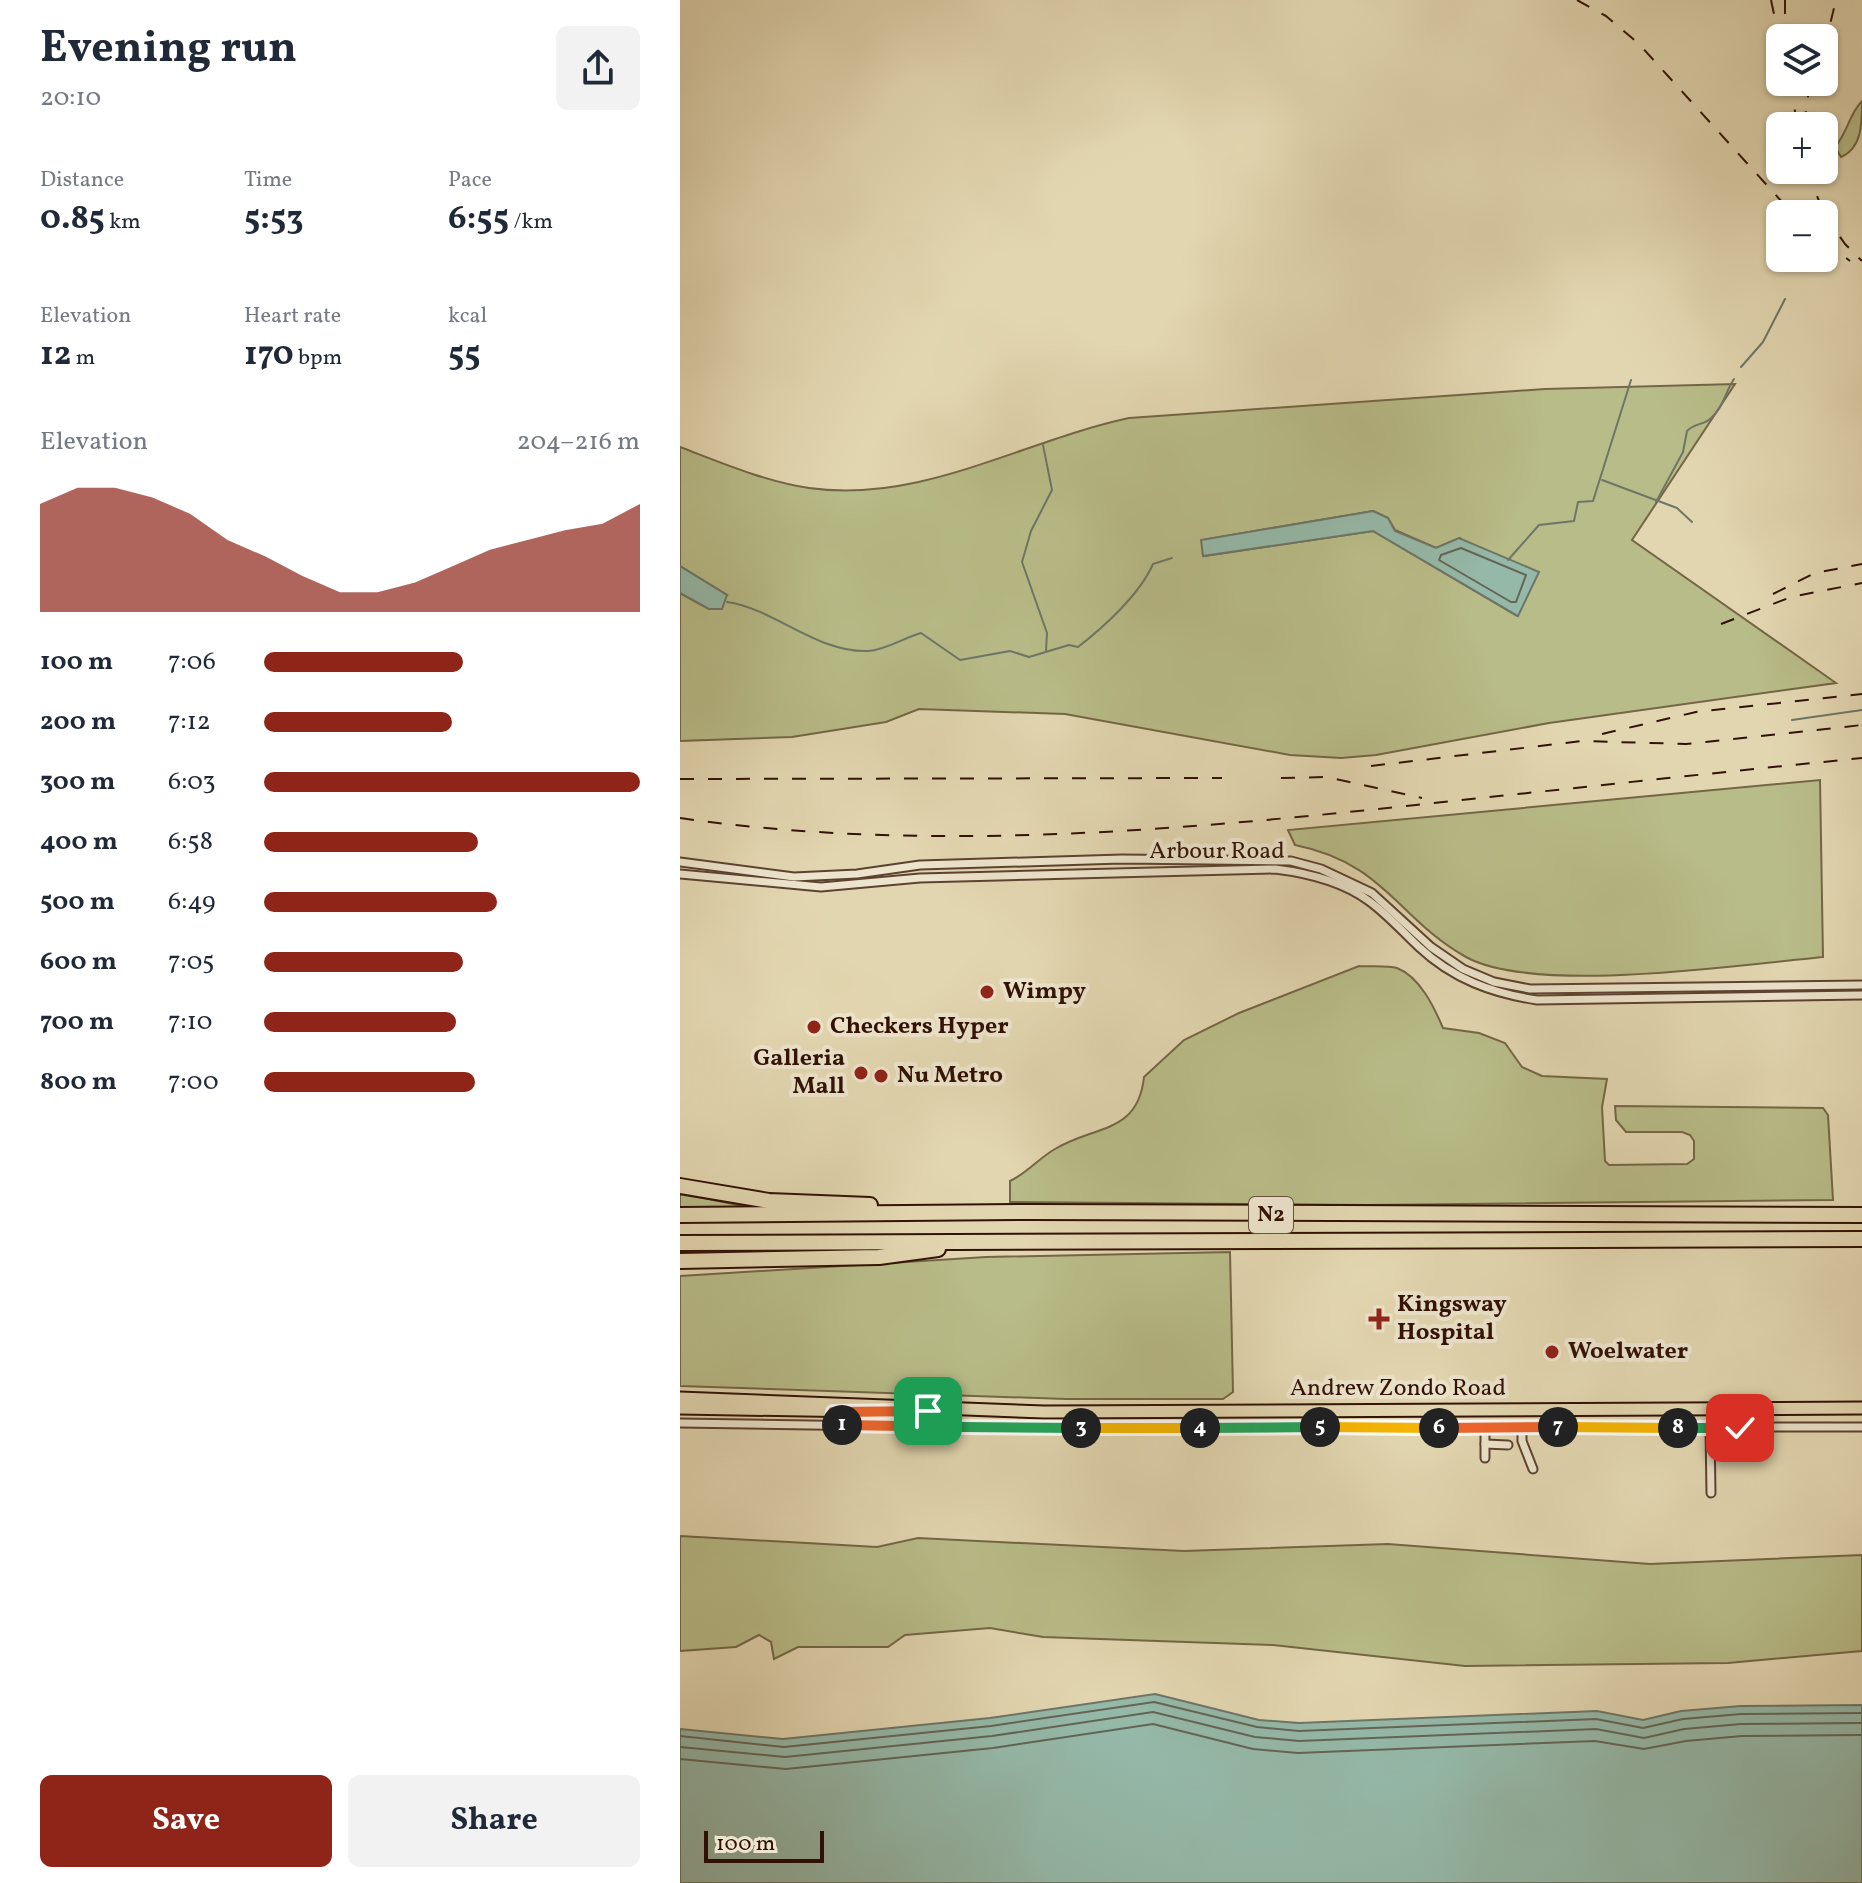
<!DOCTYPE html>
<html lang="en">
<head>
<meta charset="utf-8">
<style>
  :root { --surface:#fff; --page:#f2f2f3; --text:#1f2937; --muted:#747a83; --accent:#8f2418 }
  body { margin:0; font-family:Vollkorn,serif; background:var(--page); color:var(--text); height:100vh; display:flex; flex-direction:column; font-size:30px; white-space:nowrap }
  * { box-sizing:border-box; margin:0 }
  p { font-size:26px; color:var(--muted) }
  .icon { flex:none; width:44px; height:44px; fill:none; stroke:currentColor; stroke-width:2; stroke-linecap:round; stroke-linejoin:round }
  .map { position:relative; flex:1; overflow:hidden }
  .sheet { display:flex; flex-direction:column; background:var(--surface); width:680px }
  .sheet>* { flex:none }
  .fabs { position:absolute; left:1086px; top:24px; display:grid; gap:16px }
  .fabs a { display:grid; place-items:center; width:72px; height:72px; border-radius:12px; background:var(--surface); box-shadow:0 2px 6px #0004; font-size:40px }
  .scale { position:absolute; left:24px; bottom:20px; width:120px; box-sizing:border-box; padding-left:8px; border:4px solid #311105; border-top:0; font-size:22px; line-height:28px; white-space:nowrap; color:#311105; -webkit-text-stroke:6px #ece4cc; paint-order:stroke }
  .pin { position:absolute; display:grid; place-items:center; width:68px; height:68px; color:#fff; margin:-34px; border-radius:16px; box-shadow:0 4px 12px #0006 }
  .km { position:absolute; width:40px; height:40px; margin:-20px; border-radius:50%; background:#222; color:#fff; font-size:22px; line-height:40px; text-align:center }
  .round { display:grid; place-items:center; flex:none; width:84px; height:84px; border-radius:12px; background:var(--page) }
  .head { display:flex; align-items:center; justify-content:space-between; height:136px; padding:0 40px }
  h1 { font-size:44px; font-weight:700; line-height:60px }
  .figures { display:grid; grid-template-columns:repeat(3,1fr); gap:12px; height:136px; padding:8px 40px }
  .figures div { display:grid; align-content:center }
  .figures b { font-size:34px; font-weight:700 }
  .figures small { font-size:22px; font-weight:400 }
  .figures p { font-size:22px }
  .chart { height:224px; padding:16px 40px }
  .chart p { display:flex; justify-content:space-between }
  .chart svg { width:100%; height:144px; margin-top:8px; fill:var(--accent); opacity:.7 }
  .primary-button { display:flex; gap:16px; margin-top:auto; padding:16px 40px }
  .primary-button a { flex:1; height:92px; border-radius:12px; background:var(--accent); color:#fff; font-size:32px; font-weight:700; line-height:92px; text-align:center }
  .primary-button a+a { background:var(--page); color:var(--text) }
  ul { padding:0 40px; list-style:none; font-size:26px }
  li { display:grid; grid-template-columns:128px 96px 1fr; align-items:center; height:60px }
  li i { height:20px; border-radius:10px; background:var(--accent) }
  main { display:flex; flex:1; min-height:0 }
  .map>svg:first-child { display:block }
  .green { fill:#b8bc88; stroke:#746646; stroke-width:2; fill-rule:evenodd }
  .water { fill:#95b9a9; stroke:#6d7667; stroke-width:2 }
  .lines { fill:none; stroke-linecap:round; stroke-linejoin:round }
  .shore { stroke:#636557; stroke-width:2 }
  .stream { stroke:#6d7667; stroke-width:2 }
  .minor-casing { stroke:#5d4230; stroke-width:11 }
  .primary-casing { stroke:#311105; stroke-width:15 }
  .motorway-casing { stroke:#311105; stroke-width:18 }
  .minor { stroke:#ece4cc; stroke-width:7 }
  .primary { stroke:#e2d6b0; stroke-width:11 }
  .motorway { stroke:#e2d6b0; stroke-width:14 }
  .rail { stroke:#311105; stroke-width:2; stroke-dasharray:14 14; stroke-linecap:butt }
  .split-1-casing { stroke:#fff; stroke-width:16 }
  .split-2-casing { stroke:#fff; stroke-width:16 }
  .split-3-casing { stroke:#fff; stroke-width:16 }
  .split-4-casing { stroke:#fff; stroke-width:16 }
  .split-5-casing { stroke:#fff; stroke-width:16 }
  .split-6-casing { stroke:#fff; stroke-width:16 }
  .split-7-casing { stroke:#fff; stroke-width:16 }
  .split-8-casing { stroke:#fff; stroke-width:16 }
  .split-9-casing { stroke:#fff; stroke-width:16 }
  .split-1 { stroke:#f0652b; stroke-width:10 }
  .split-2 { stroke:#f0652b; stroke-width:10 }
  .split-3 { stroke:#22a559; stroke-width:10 }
  .split-4 { stroke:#f5b400; stroke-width:10 }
  .split-5 { stroke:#22a559; stroke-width:10 }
  .split-6 { stroke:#f5b400; stroke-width:10 }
  .split-7 { stroke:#f0652b; stroke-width:10 }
  .split-8 { stroke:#f5b400; stroke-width:10 }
  .split-9 { stroke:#22a559; stroke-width:10 }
  .poi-dot { fill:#8f2418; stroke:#ece4cc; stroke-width:3 }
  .labels { text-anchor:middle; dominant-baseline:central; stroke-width:8; stroke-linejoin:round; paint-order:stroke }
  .shield { fill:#ece4cc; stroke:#695041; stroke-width:2 }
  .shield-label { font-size:22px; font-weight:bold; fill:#311105 }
  .street-label { font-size:24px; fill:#311105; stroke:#ece4cc }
  .poi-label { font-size:24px; font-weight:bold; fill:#311105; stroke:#ece4cc; text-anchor:start }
</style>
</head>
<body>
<main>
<section class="sheet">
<div class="head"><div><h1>Evening run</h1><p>20:10</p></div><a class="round"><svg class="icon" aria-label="share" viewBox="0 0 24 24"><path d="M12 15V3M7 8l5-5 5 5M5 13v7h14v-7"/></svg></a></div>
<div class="figures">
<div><p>Distance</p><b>0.85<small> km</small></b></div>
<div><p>Time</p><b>5:53</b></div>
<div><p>Pace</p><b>6:55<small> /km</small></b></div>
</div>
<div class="figures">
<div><p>Elevation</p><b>12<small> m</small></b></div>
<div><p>Heart rate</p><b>170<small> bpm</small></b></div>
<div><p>kcal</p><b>55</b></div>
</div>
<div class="chart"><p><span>Elevation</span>204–216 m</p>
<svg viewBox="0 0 160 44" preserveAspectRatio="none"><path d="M0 44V11L10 6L20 6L30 9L40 14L50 22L60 27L70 33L80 38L90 38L100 35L110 30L120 25L130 22L140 19L150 17L160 11V44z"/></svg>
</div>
<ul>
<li><b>100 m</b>7:06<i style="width:53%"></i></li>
<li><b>200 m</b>7:12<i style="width:50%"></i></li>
<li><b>300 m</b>6:03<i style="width:100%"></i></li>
<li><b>400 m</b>6:58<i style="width:57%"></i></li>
<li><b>500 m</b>6:49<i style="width:62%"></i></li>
<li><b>600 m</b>7:05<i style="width:53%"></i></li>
<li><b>700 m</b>7:10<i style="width:51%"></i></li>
<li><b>800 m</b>7:00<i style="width:56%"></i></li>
</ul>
<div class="primary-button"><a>Save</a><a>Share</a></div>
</section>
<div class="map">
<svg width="1182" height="1883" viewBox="0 0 1182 1883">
  <rect width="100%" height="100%" fill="#e2d6b0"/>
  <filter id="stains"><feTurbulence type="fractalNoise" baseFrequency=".0025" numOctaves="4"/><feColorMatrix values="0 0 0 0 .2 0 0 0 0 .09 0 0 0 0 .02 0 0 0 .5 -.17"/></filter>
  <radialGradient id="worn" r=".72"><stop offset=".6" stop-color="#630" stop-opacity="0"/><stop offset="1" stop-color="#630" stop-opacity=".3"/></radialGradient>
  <g class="green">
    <path d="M 1182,101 C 1182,124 1182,148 1161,157 L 1155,147 C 1169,130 1168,116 1182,101 Z"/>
    <path d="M 1055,384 L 952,540 L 1156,683 L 869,723 L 696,755 L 661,758 L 610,755 L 385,714 L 239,709 L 206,722 L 112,737 L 0,741 L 0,593 L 29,609 L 47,595 L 0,566 L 0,447 C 42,463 84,481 129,488 C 241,504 342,441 449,418 L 865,389 ZM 693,511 L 708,518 L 715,530 L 756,548 L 780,538 L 837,616 L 693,531 L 524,556 L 522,540 Z"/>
    <path d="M 1140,780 L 1143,957 C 1060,965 855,995 786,957 C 718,919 705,863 615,845 L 608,830 Z"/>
    <path d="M 679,966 C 690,967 706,965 717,968 C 740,977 754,1007 763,1028 L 799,1033 L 825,1043 L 842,1067 L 862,1076 L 927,1079 L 922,1107 L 925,1161 L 929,1165 L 1007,1164 L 1014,1159 L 1014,1141 L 1010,1135 L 1002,1132 L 946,1132 L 936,1120 L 935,1106 L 1143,1108 L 1148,1115 L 1153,1200 L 689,1205 L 330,1202 L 330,1181 C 346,1174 359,1158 375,1149 C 415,1125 458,1134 464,1077 L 504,1040 L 559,1013 Z"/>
    <path d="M 0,1193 L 81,1210 L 0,1209 Z"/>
    <path d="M 550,1252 L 553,1392 L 543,1399 L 386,1399 L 0,1386 L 0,1276 L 306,1257 Z"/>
    <path d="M 0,1536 L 197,1547 L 238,1538 L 504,1551 L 708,1544 L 970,1564 L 1182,1555 L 1182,1651 L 1048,1663 L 785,1666 L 593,1645 L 363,1637 L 310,1628 L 225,1635 L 208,1647 L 118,1647 L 94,1659 L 91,1642 L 79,1635 L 56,1647 L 0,1651 Z"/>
  </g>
  <g class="water">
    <path d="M 693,511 L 708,518 L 715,531 L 756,548 L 779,538 L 859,572 L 838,616 L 693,531 L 523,556 L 521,540 Z"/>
    <path d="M 0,566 L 47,595 L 42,609 L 29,609 L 0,593 Z"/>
    <path d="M 475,1694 L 579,1720 L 619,1723 L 917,1711 L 963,1720 L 1001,1711 L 1061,1706 L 1182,1705 L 1182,1883 L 0,1883 L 0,1729 L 103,1739 L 310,1718 Z"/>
  </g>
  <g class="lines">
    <g class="shore">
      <path d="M 781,548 L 846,575 L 836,602 L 831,602 L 759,560 L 761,555 Z"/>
      <path d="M 0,1736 L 104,1747 L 311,1726 L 474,1702 L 577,1727 L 619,1731 L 916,1719 L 963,1728 L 1003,1719 L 1061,1714 L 1182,1713"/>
      <path d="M 0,1747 L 105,1757 L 312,1736 L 473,1712 L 575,1737 L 619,1741 L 916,1729 L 964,1738 L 1004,1729 L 1061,1724 L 1182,1723"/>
      <path d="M 0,1759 L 106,1769 L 313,1748 L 473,1724 L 573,1749 L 618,1753 L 915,1741 L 964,1749 L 1006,1741 L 1062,1736 L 1182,1735"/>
    </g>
    <g class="stream">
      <path d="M 1061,367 L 1083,342 L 1105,299"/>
      <path d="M 363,445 L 372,490 L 351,531 L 342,562 L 367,633 L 366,651"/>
      <path d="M 922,480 L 997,508 L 1012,522"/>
      <path d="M 976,502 L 1003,452 L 1007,431 C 1015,423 1023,425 1030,419 C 1043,409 1045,392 1054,379"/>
      <path d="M 828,560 L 859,525 L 894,521 L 898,502 L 913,501 L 951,380"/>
      <path d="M 47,602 C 95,609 137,653 188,651 C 206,650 223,638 241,633 L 280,660 L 330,651 L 349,657 L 389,645 L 398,647 C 424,627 460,594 473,564 L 492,558"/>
      <path d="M 1112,720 L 1182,710"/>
    </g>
    <defs>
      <g id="minor">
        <path d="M 0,862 L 114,877 L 177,874 L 240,865 L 442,859 L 611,861 L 641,869 L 692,893 L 751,947 L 783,969 L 814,982 L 850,989 L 1182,985"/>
        <path d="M 0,874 L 141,887 L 240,878 L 595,869 C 628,873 662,881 689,901 C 707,914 723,932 739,947 C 773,979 812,993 857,1000 L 1182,995"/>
        <path d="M 0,1423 L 261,1427 L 1182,1427"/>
        <path d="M 842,1426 L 842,1441 L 853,1469"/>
        <path d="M 1030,1428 L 1031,1493"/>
        <path d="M 805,1444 L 828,1445"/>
        <path d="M 805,1458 L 805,1427"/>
      </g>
      <g id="primary">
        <path d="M 0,1398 L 364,1412 L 1182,1408"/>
        <path d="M 0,1408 L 241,1412"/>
      </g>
      <g id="motorway">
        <path d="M 0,1186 L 89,1201 L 190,1205"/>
        <path d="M 0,1215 L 350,1212 L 1182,1215"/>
        <path d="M 0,1243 L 1182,1239"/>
        <path d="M 0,1261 L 199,1257 L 258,1249"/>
      </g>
    </defs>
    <use href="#minor" class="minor-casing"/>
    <use href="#primary" class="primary-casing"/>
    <use href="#motorway" class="motorway-casing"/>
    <use href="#minor" class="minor"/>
    <use href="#primary" class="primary"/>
    <use href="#motorway" class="motorway"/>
    <g class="rail">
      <path d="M 897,0 L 926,16 L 959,44 L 1113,214"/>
      <path d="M 1091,0 L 1100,42"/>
      <path d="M 1105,0 L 1105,32"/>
      <path d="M 1144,49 L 1156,0"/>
      <path d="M 1109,82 L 1118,126"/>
      <path d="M 1124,125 L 1130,82"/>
      <path d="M 1127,170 L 1144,214"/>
      <path d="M 1144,214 L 1165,244 L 1182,261"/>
      <path d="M 1144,241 L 1170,261"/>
      <path d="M 1093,594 L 1135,573 L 1182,564"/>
      <path d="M 1041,624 L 1111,597 L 1182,583"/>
      <path d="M 922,734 L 1016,712 L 1182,694"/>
      <path d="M 691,766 L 902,741 L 1006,744 L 1182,725"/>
      <path d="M 601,778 L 647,777 L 742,798"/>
      <path d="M 0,779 L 542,778"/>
      <path d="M 0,818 C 245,853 491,831 736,805 C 885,789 1033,773 1182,758"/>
    </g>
  </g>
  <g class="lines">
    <defs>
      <path id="split-1" d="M 162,1425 L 151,1425 L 153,1412 L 248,1411"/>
      <path id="split-2" d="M 162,1425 L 281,1427"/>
      <path id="split-3" d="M 281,1427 L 401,1428"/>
      <path id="split-4" d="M 401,1428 L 520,1428"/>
      <path id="split-5" d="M 520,1428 L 640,1427"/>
      <path id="split-6" d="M 640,1427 L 759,1428"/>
      <path id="split-7" d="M 759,1428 L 878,1427"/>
      <path id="split-8" d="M 878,1427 L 998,1428"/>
      <path id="split-9" d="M 998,1428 L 1060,1428"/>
    </defs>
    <use href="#split-1" class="split-1-casing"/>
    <use href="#split-2" class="split-2-casing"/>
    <use href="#split-3" class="split-3-casing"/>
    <use href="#split-4" class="split-4-casing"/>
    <use href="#split-5" class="split-5-casing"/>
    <use href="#split-6" class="split-6-casing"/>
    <use href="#split-7" class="split-7-casing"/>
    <use href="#split-8" class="split-8-casing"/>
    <use href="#split-9" class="split-9-casing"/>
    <use href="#split-1" class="split-1"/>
    <use href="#split-2" class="split-2"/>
    <use href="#split-3" class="split-3"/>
    <use href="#split-4" class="split-4"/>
    <use href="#split-5" class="split-5"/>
    <use href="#split-6" class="split-6"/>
    <use href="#split-7" class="split-7"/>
    <use href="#split-8" class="split-8"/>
    <use href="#split-9" class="split-9"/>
  </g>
  <g class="poi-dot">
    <circle cx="307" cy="992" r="8"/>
    <circle cx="134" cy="1027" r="8"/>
    <circle cx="181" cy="1073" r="8"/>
    <circle cx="201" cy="1076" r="8"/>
    <path d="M695 1307h8v8h8v8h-8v8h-8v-8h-8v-8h8z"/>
    <circle cx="872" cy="1352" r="8"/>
  </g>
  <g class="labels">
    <rect class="shield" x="569" y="1197" width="44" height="36" rx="6"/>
    <g class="shield-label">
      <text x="591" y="1215">N2</text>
    </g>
    <g class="street-label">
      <text x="537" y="852">Arbour Road</text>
      <text x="718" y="1389">Andrew Zondo Road</text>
    </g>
    <g class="poi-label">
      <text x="323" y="992">Wimpy</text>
      <text x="150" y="1027">Checkers Hyper</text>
      <text x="165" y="1059" text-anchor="end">Galleria<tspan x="165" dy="28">Mall</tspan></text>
      <text x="217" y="1076">Nu Metro</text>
      <text x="717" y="1305">Kingsway<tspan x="717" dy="28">Hospital</tspan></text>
      <text x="888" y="1352">Woelwater</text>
    </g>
  </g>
  <rect width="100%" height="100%" filter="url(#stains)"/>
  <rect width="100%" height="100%" fill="url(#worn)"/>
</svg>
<div class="fabs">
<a><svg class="icon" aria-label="layers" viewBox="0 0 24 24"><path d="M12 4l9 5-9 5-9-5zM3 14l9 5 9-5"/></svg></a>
<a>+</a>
<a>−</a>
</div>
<div class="scale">100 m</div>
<div class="pin" style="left:248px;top:1411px;background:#1e9e55"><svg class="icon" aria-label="arrive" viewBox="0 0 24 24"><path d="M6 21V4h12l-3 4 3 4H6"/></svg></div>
<div class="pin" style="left:1060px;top:1428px;background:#d93025"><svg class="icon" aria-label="check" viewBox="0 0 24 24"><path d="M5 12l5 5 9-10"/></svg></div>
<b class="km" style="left:162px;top:1425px">1</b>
<b class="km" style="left:401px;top:1428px">3</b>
<b class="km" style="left:520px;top:1428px">4</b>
<b class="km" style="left:640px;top:1427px">5</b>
<b class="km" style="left:759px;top:1428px">6</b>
<b class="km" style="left:878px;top:1427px">7</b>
<b class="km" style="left:998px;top:1428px">8</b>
</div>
</main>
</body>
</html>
